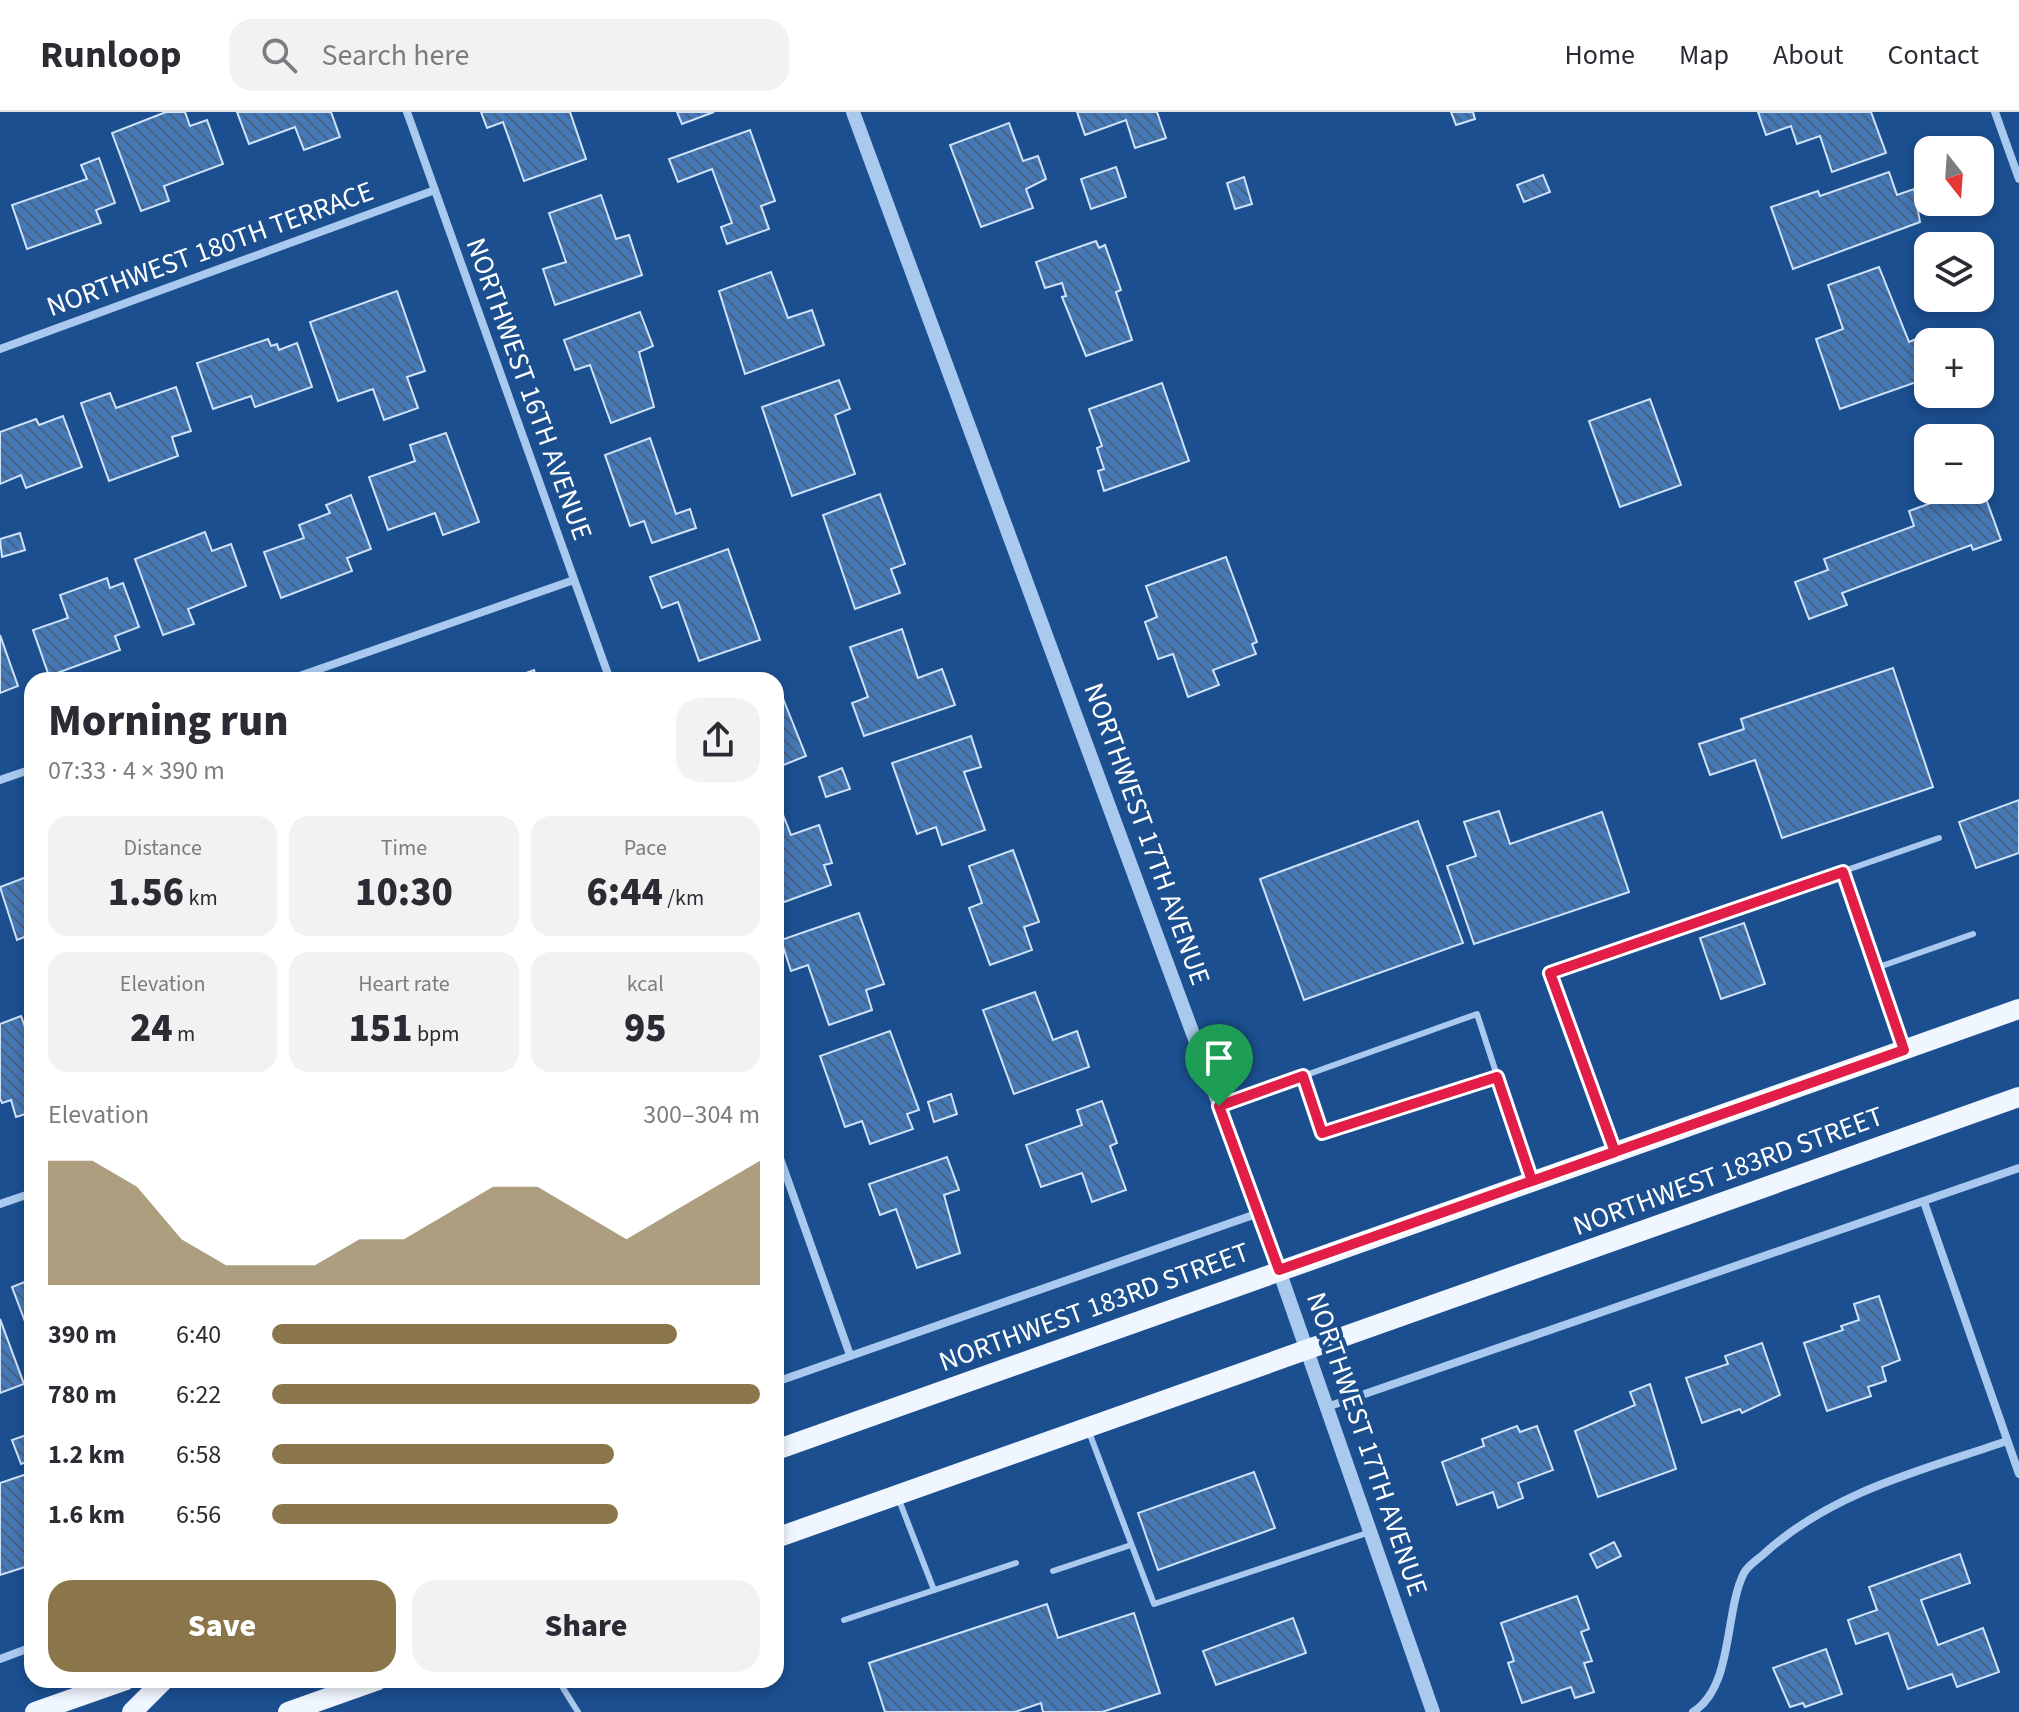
<!DOCTYPE html>
<html lang="en">
<head>
<meta charset="utf-8">
<style>
  :root { --surface:#fff; --page:#f2f2f3; --text:#2b2b33; --muted:#7c7c81; --line:#e1e1e2; --accent:#8a764a }
  body { margin:0; font-family:"Source Sans 3",sans-serif; background:var(--page); color:var(--text); height:100vh; display:flex; flex-direction:column; font-size:30px; white-space:nowrap }
  * { box-sizing:border-box; margin:0 }
  p { font-size:26px; color:var(--muted) }
  .icon { flex:none; width:44px; height:44px; fill:none; stroke:currentColor; stroke-width:2; stroke-linecap:round; stroke-linejoin:round }
  .map { position:relative; flex:1; overflow:hidden }
  .details { position:absolute; left:24px; top:560px; width:760px; height:1016px; display:flex; flex-direction:column; background:var(--surface); border-radius:24px; box-shadow:0 4px 12px #0003 }
  .details>* { flex:none }
  .needle { width:52px; rotate:163deg }
  .tools { position:absolute; left:1914px; top:24px; display:grid; gap:16px }
  .tools a { display:grid; place-items:center; width:80px; height:80px; border-radius:16px; background:var(--surface); box-shadow:0 4px 12px #0003; font-size:40px }
  .pin { position:absolute; display:grid; place-items:center; width:68px; height:68px; color:#fff; margin:-82px -34px; border-radius:50% 50% 50% 0; rotate:-45deg; box-shadow:0 0 8px #0007 }
  .pin .icon { rotate:45deg }
  .round { display:grid; place-items:center; flex:none; width:84px; height:84px; border-radius:24px; background:var(--page) }
  .overview { display:flex; align-items:center; justify-content:space-between; height:136px; padding:0 24px }
  h1 { font-size:44px; font-weight:800; line-height:60px }
  .stats { display:grid; grid-template-columns:repeat(3,1fr); gap:12px; height:136px; padding:8px 24px }
  .stats div { display:grid; align-content:center; border-radius:20px; background:var(--page); text-align:center }
  .stats b { font-size:40px; font-weight:800 }
  .stats small { font-size:22px; font-weight:400 }
  .stats p { font-size:22px }
  .chart { height:224px; padding:16px 24px }
  .chart p { display:flex; justify-content:space-between }
  .chart svg { width:100%; height:144px; margin-top:8px; fill:var(--accent); opacity:.7 }
  .action { display:flex; gap:16px; margin-top:auto; padding:16px 24px }
  .action a { flex:1; height:92px; border-radius:24px; background:var(--accent); color:#fff; font-size:32px; font-weight:800; line-height:92px; text-align:center }
  .action a+a { background:var(--page); color:var(--text) }
  ul { padding:0 24px; list-style:none; font-size:26px }
  li { display:grid; grid-template-columns:128px 96px 1fr; align-items:center; height:60px }
  li i { height:20px; border-radius:10px; background:var(--accent) }
  header { display:flex; align-items:center; gap:48px; box-sizing:border-box; height:112px; padding:0 40px; background:var(--surface); border-bottom:2px solid var(--line) }
  header strong { font-size:38px }
  nav { display:flex; gap:44px; margin-inline-start:auto; font-size:28px }
  .search { width:560px; height:72px; background:var(--page); display:flex; align-items:center; gap:20px; box-sizing:border-box; padding:0 28px; border-radius:24px; color:var(--muted); font-size:30px }
  .map>svg:first-child { display:block }
  .building { fill:url(#building-back-hatch); stroke:#cfe3fa; stroke-width:2 }
  .lines { fill:none; stroke-linecap:round; stroke-linejoin:round }
  .service { stroke:#a9c9ee; stroke-width:6 }
  .minor { stroke:#a9c9ee; stroke-width:8 }
  .tertiary { stroke:#a9c9ee; stroke-width:14 }
  .primary { stroke:#f0f6ff; stroke-width:20 }
  .route-casing { stroke:#fff; stroke-width:16 }
  .route { stroke:#e11d48; stroke-width:10 }
  .labels { text-anchor:middle; dominant-baseline:central; stroke-width:8; stroke-linejoin:round; paint-order:stroke }
  .street-label { font-size:28px; fill:#fff; stroke:#1b4f8f }
</style>
</head>
<body>
<header>
<strong>Runloop</strong>
<div class="search"><svg class="icon" aria-label="search" viewBox="0 0 24 24"><circle cx="10" cy="10" r="6"/><path d="M15 15l6 6"/></svg>Search here</div>
<nav><a>Home</a><a>Map</a><a>About</a><a>Contact</a></nav>
</header>
<div class="map">
<svg width="2019" height="1600" viewBox="0 0 2019 1600">
  <defs>
    <pattern id="building-back-hatch" width="6" height="6" patternUnits="userSpaceOnUse" patternTransform="scale(2)"><rect width="6" height="6" fill="#4478b7"/><path d="M-1 5l2 2M0 0l6 6M5-1l2 2" fill="none" stroke="#486282"/></pattern>
  </defs>
  <rect width="100%" height="100%" fill="#1b4f8f"/>
  <g class="building">
    <path d="M 166,0 L 185,0 L 190,14 L 207,8 L 223,52 L 164,74 L 169,89 L 141,99 L 112,21 Z"/>
    <path d="M 237,0 L 331,0 L 340,25 L 304,38 L 295,15 L 249,32 Z"/>
    <path d="M 570,0 L 586,47 L 524,69 L 503,10 L 487,16 L 481,0 Z"/>
    <path d="M 677,0 L 714,0 L 682,12 Z"/>
    <path d="M 1077,0 L 1157,0 L 1166,26 L 1135,36 L 1126,8 L 1085,23 Z"/>
    <path d="M 1451,0 L 1473,0 L 1475,7 L 1456,13 Z"/>
    <path d="M 1758,0 L 1871,0 L 1886,41 L 1832,60 L 1820,24 L 1797,32 L 1791,14 L 1766,23 Z"/>
    <path d="M 1009,11 L 1023,49 L 1038,44 L 1046,67 L 1026,77 L 1033,96 L 981,115 L 950,33 Z"/>
    <path d="M 750,18 L 775,89 L 761,94 L 769,117 L 727,132 L 721,115 L 732,111 L 712,57 L 678,70 L 669,47 Z"/>
    <path d="M 99,46 L 115,91 L 96,98 L 101,111 L 27,137 L 12,93 L 87,67 L 81,53 Z"/>
    <path d="M 1116,55 L 1126,85 L 1091,97 L 1081,67 Z"/>
    <path d="M 1889,60 L 1897,83 L 1914,77 L 1920,110 L 1793,157 L 1771,95 L 1818,79 L 1820,84 Z"/>
    <path d="M 1543,63 L 1550,80 L 1524,90 L 1517,73 Z"/>
    <path d="M 1244,65 L 1252,92 L 1235,97 L 1227,71 Z"/>
    <path d="M 601,83 L 616,127 L 629,123 L 642,163 L 555,193 L 543,157 L 566,150 L 549,101 Z"/>
    <path d="M 1096,129 L 1099,136 L 1105,133 L 1121,178 L 1116,180 L 1132,228 L 1086,244 L 1062,185 L 1066,184 L 1062,171 L 1045,176 L 1036,150 Z"/>
    <path d="M 1879,155 L 1909,230 L 1916,227 L 1928,266 L 1840,297 L 1816,227 L 1843,217 L 1828,173 Z"/>
    <path d="M 771,160 L 788,206 L 812,198 L 824,233 L 745,262 L 719,179 Z"/>
    <path d="M 397,179 L 425,259 L 407,265 L 418,296 L 384,308 L 373,277 L 338,289 L 310,210 Z"/>
    <path d="M 640,200 L 653,234 L 639,240 L 654,295 L 611,311 L 590,253 L 575,258 L 564,228 Z"/>
    <path d="M 268,227 L 271,234 L 277,232 L 279,238 L 297,231 L 312,275 L 255,295 L 251,284 L 213,297 L 197,251 Z"/>
    <path d="M 839,268 L 850,297 L 835,303 L 855,362 L 792,384 L 762,295 Z"/>
    <path d="M 1162,271 L 1189,349 L 1104,379 L 1098,359 L 1104,357 L 1097,336 L 1102,334 L 1089,297 Z"/>
    <path d="M 176,275 L 191,319 L 172,325 L 178,344 L 109,369 L 81,291 L 110,281 L 116,296 Z"/>
    <path d="M 1650,287 L 1681,373 L 1620,395 L 1589,309 Z"/>
    <path d="M 63,304 L 82,355 L 26,376 L 21,363 L 0,372 L 0,320 L 36,307 L 39,313 Z"/>
    <path d="M 446,321 L 479,410 L 443,423 L 435,401 L 388,418 L 369,365 L 415,349 L 410,333 Z"/>
    <path d="M 650,326 L 676,402 L 690,397 L 696,416 L 652,431 L 644,409 L 630,414 L 605,343 Z"/>
    <path d="M 1981,373 L 2001,428 L 1973,438 L 1971,433 L 1842,481 L 1847,493 L 1809,507 L 1795,470 L 1828,458 L 1824,447 L 1914,414 L 1909,399 L 1967,378 L 1980,378 Z"/>
    <path d="M 880,382 L 905,452 L 891,457 L 900,481 L 855,497 L 823,403 Z"/>
    <path d="M 351,383 L 371,437 L 347,446 L 352,459 L 281,486 L 264,440 L 304,426 L 299,413 L 330,401 L 326,393 Z"/>
    <path d="M 205,420 L 212,439 L 231,432 L 246,474 L 188,497 L 194,512 L 163,523 L 135,447 Z"/>
    <path d="M 20,421 L 25,438 L 2,445 L 0,427 Z"/>
    <path d="M 728,437 L 760,528 L 699,549 L 678,490 L 662,496 L 650,465 Z"/>
    <path d="M 1226,445 L 1257,530 L 1252,532 L 1256,542 L 1213,558 L 1219,573 L 1188,585 L 1173,542 L 1158,547 L 1145,510 L 1157,505 L 1146,474 Z"/>
    <path d="M 107,466 L 110,476 L 123,471 L 139,515 L 115,524 L 120,538 L 49,564 L 33,518 L 68,506 L 60,483 Z"/>
    <path d="M 902,517 L 918,566 L 942,557 L 955,593 L 864,624 L 852,591 L 868,585 L 850,535 Z"/>
    <path d="M 0,523 L 18,574 L 0,581 Z"/>
    <path d="M 1893,556 L 1933,675 L 1782,726 L 1755,648 L 1710,663 L 1699,632 L 1744,617 L 1741,607 Z"/>
    <path d="M 534,558 L 537,568 L 507,568 Z"/>
    <path d="M 776,569 L 806,644 L 776,656 Z"/>
    <path d="M 971,624 L 981,655 L 964,660 L 985,718 L 942,733 L 936,715 L 917,722 L 892,651 Z"/>
    <path d="M 842,656 L 850,677 L 826,685 L 819,665 Z"/>
    <path d="M 776,685 L 791,723 L 819,713 L 832,751 L 824,753 L 831,773 L 776,793 Z"/>
    <path d="M 2019,688 L 2019,741 L 1976,756 L 1959,710 Z"/>
    <path d="M 1499,699 L 1510,732 L 1602,700 L 1629,780 L 1474,832 L 1447,754 L 1476,744 L 1464,710 Z"/>
    <path d="M 1418,709 L 1463,831 L 1304,888 L 1260,767 Z"/>
    <path d="M 1013,738 L 1039,810 L 1024,815 L 1032,838 L 990,853 L 969,796 L 982,791 L 969,754 Z"/>
    <path d="M 32,763 L 32,822 L 17,828 L 0,775 Z"/>
    <path d="M 859,801 L 884,872 L 866,878 L 872,898 L 829,913 L 808,853 L 791,859 L 781,828 Z"/>
    <path d="M 1744,811 L 1765,872 L 1721,887 L 1700,826 Z"/>
    <path d="M 1035,880 L 1053,928 L 1077,919 L 1089,955 L 1014,982 L 983,898 Z"/>
    <path d="M 21,904 L 32,934 L 32,1000 L 16,1005 L 11,988 L 2,991 L 0,986 L 0,912 Z"/>
    <path d="M 890,919 L 919,998 L 907,1002 L 913,1017 L 870,1032 L 862,1009 L 845,1015 L 820,944 Z"/>
    <path d="M 951,982 L 957,1002 L 934,1010 L 928,990 Z"/>
    <path d="M 1102,989 L 1117,1031 L 1110,1034 L 1126,1078 L 1092,1090 L 1082,1061 L 1041,1075 L 1026,1033 L 1082,1013 L 1077,998 Z"/>
    <path d="M 947,1045 L 959,1078 L 944,1083 L 960,1141 L 917,1156 L 896,1097 L 880,1103 L 869,1072 Z"/>
    <path d="M 32,1167 L 32,1219 L 29,1220 L 12,1175 Z"/>
    <path d="M 1879,1184 L 1900,1248 L 1882,1255 L 1886,1269 L 1868,1275 L 1871,1284 L 1827,1299 L 1804,1231 L 1843,1218 L 1841,1214 L 1859,1208 L 1854,1192 Z"/>
    <path d="M 0,1207 L 24,1272 L 0,1281 Z"/>
    <path d="M 1762,1231 L 1780,1283 L 1742,1301 L 1740,1297 L 1702,1311 L 1686,1266 L 1728,1252 L 1725,1244 Z"/>
    <path d="M 1650,1272 L 1676,1357 L 1598,1385 L 1575,1319 L 1635,1293 L 1630,1280 Z"/>
    <path d="M 1517,1314 L 1520,1320 L 1537,1314 L 1553,1358 L 1518,1371 L 1523,1386 L 1498,1396 L 1493,1380 L 1457,1393 L 1442,1350 L 1484,1334 L 1482,1327 Z"/>
    <path d="M 32,1321 L 32,1348 L 21,1352 L 12,1328 Z"/>
    <path d="M 1254,1360 L 1275,1416 L 1158,1458 L 1138,1401 Z"/>
    <path d="M 30,1361 L 32,1444 L 25,1446 L 28,1454 L 0,1463 L 0,1371 Z"/>
    <path d="M 1614,1430 L 1621,1444 L 1597,1456 L 1590,1442 Z"/>
    <path d="M 1960,1442 L 1970,1471 L 1921,1488 L 1938,1533 L 1983,1516 L 1999,1560 L 1957,1575 L 1952,1562 L 1908,1577 L 1888,1521 L 1856,1532 L 1848,1508 L 1877,1498 L 1869,1475 Z"/>
    <path d="M 1577,1484 L 1589,1517 L 1581,1520 L 1592,1549 L 1584,1551 L 1594,1580 L 1575,1586 L 1571,1575 L 1522,1591 L 1508,1551 L 1514,1549 L 1501,1511 Z"/>
    <path d="M 1047,1492 L 1058,1526 L 1134,1501 L 1160,1581 L 1102,1600 L 1043,1600 L 1041,1591 L 1015,1600 L 885,1600 L 869,1551 Z"/>
    <path d="M 1293,1506 L 1306,1541 L 1216,1573 L 1203,1539 Z"/>
    <path d="M 1826,1537 L 1842,1582 L 1805,1595 L 1803,1591 L 1790,1595 L 1773,1556 Z"/>
  </g>
  <g class="lines">
    <g class="service">
      <path d="M 1843,760 L 1903,934"/>
      <path d="M 1876,856 L 1973,822"/>
      <path d="M 1303,964 L 1322,1021 L 1497,965"/>
      <path d="M 1219,994 L 1477,902 L 1531,1068"/>
      <path d="M 1615,1038 L 1550,861 L 1939,726"/>
      <path d="M 1089,1320 L 1154,1492 L 1370,1420"/>
      <path d="M 899,1388 L 934,1478"/>
      <path d="M 1053,1459 L 1131,1433"/>
      <path d="M 844,1508 L 1016,1451"/>
      <path d="M 558,1568 L 578,1600"/>
    </g>
    <g class="minor">
      <path d="M 407,0 L 610,568"/>
      <path d="M 1995,0 L 2019,67"/>
      <path d="M 0,237 L 435,78"/>
      <path d="M 288,568 L 574,468"/>
      <path d="M 0,668 L 32,657"/>
      <path d="M 776,1035 L 850,1243"/>
      <path d="M 1924,1090 L 2019,1362"/>
      <path d="M 0,1092 L 32,1081"/>
      <path d="M 776,1270 L 1259,1101"/>
      <path d="M 1327,1295 L 2019,1056"/>
      <path d="M 0,1547 L 32,1535"/>
      <path d="M 1693,1600 C 1734,1574 1724,1500 1744,1461 C 1748,1453 1760,1446 1766,1440 C 1834,1379 1923,1358 2007,1329"/>
    </g>
    <path class="tertiary" d="M 853,0 L 1259,1101 L 1433,1600"/>
    <g class="primary">
      <path d="M 776,1338 L 2019,897"/>
      <path d="M 776,1426 L 2019,985"/>
      <path d="M 35,1600 L 126,1568"/>
      <path d="M 132,1600 L 164,1568"/>
      <path d="M 288,1600 L 378,1568"/>
    </g>
  </g>
  <g class="lines">
    <defs>
      <path id="route" d="M 1219,994 L 1279,1158 C 1487,1085 1696,1013 1904,938 L 1843,760 L 1550,861 L 1615,1040 L 1532,1069 L 1497,965 L 1322,1021 L 1303,964 L 1219,994"/>
    </defs>
    <use href="#route" class="route-casing"/>
    <use href="#route" class="route"/>
  </g>
  <g class="labels">
    <g class="street-label">
      <text transform="translate(210 137) rotate(-20)">NORTHWEST 180TH TERRACE</text>
      <text transform="translate(529 277) rotate(70)">NORTHWEST 16TH AVENUE</text>
      <text transform="translate(1147 722) rotate(70)">NORTHWEST 17TH AVENUE</text>
      <text transform="translate(1728 1059) rotate(-20)">NORTHWEST 183RD STREET</text>
      <text transform="translate(1094 1195) rotate(-20)">NORTHWEST 183RD STREET</text>
      <text transform="translate(1367 1332) rotate(71)">NORTHWEST 17TH AVENUE</text>
    </g>
  </g>
</svg>
<div class="tools">
<a><svg class="needle" viewBox="-14 -14 28 28"><path d="M0-13l5 13h-10z" fill="#e53935"/><path d="M0 13l5-13h-10z" fill="#7c7c81"/></svg></a>
<a><svg class="icon" aria-label="layers" viewBox="0 0 24 24"><path d="M12 4l9 5-9 5-9-5zM3 14l9 5 9-5"/></svg></a>
<a>+</a>
<a>−</a>
</div>
<div class="pin" style="left:1219px;top:994px;background:#1e9e55"><svg class="icon" aria-label="arrive" viewBox="0 0 24 24"><path d="M6 21V4h12l-3 4 3 4H6"/></svg></div>
<section class="details">
<div class="overview"><div><h1>Morning run</h1><p>07:33 · 4 × 390 m</p></div><a class="round"><svg class="icon" aria-label="share" viewBox="0 0 24 24"><path d="M12 15V3M7 8l5-5 5 5M5 13v7h14v-7"/></svg></a></div>
<div class="stats">
<div><p>Distance</p><b>1.56<small> km</small></b></div>
<div><p>Time</p><b>10:30</b></div>
<div><p>Pace</p><b>6:44<small> /km</small></b></div>
</div>
<div class="stats">
<div><p>Elevation</p><b>24<small> m</small></b></div>
<div><p>Heart rate</p><b>151<small> bpm</small></b></div>
<div><p>kcal</p><b>95</b></div>
</div>
<div class="chart"><p><span>Elevation</span>300–304 m</p>
<svg viewBox="0 0 160 44" preserveAspectRatio="none"><path d="M0 44V6L10 6L20 14L30 30L40 38L50 38L60 38L70 30L80 30L90 22L100 14L110 14L120 22L130 30L140 22L150 14L160 6V44z"/></svg>
</div>
<ul>
<li><b>390 m</b>6:40<i style="width:83%"></i></li>
<li><b>780 m</b>6:22<i style="width:100%"></i></li>
<li><b>1.2 km</b>6:58<i style="width:70%"></i></li>
<li><b>1.6 km</b>6:56<i style="width:71%"></i></li>
</ul>
<div class="action"><a>Save</a><a>Share</a></div>
</section>
</div>
</body>
</html>
